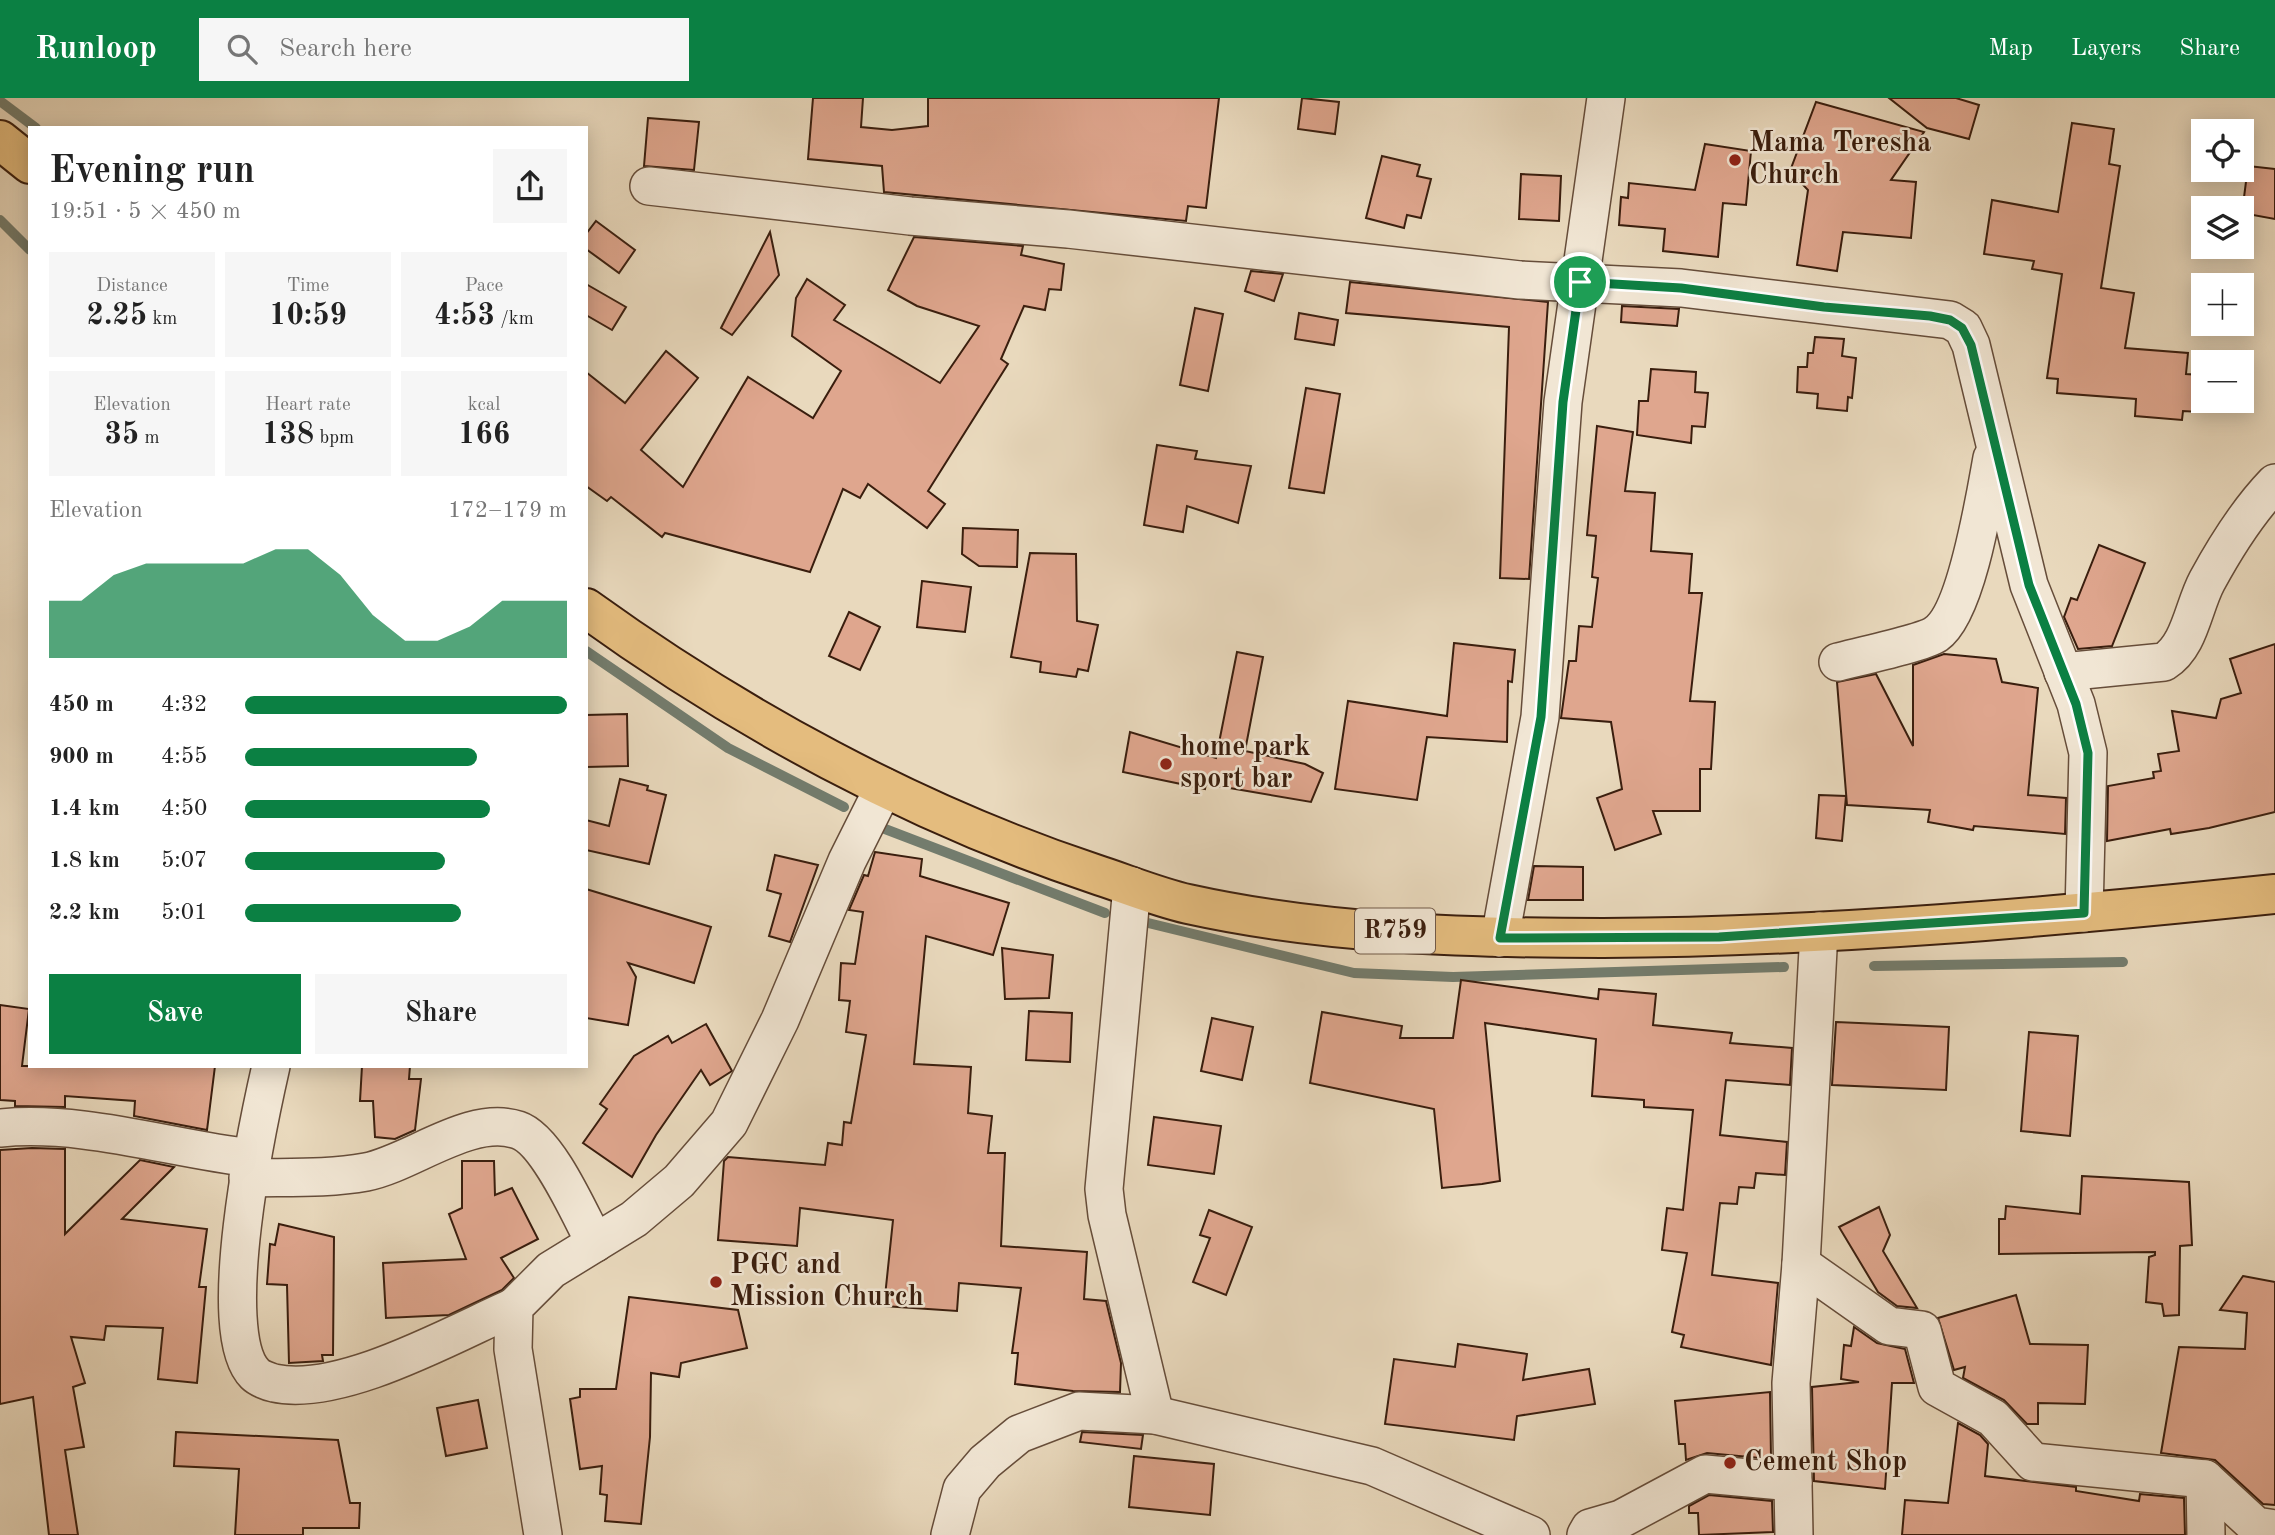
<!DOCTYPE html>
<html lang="en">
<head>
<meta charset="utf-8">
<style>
  :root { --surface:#fff; --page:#f6f6f6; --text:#222; --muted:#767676; --accent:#0b8043 }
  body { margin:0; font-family:"Old Standard TT",serif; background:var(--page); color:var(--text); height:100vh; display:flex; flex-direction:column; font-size:26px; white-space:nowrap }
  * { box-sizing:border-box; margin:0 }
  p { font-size:23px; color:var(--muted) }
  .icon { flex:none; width:38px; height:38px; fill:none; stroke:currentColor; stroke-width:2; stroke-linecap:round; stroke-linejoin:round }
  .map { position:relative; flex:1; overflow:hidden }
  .details { position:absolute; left:28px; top:28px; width:560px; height:942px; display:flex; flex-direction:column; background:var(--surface); border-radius:0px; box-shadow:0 4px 18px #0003 }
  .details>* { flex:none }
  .tools { position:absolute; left:2191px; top:21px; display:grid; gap:14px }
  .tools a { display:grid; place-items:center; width:63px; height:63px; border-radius:0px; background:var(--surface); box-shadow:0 4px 18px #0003; font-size:35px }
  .pin { position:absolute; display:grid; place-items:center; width:60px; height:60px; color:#fff; margin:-30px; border:4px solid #fff; border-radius:50%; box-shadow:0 2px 7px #0007 }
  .round { display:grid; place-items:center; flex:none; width:74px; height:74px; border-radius:0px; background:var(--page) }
  .head { display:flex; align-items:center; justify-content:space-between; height:119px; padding:0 21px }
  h1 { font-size:38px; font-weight:800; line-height:52px }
  .stats { display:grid; grid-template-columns:repeat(3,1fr); gap:10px; height:119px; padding:7px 21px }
  .stats div { display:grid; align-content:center; border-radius:0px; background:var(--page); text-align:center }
  .stats b { font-size:30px; font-weight:800 }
  .stats small { font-size:19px; font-weight:400 }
  .stats p { font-size:19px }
  .chart { height:196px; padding:14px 21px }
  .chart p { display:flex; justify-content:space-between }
  .chart svg { width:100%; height:126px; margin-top:7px; fill:var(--accent); opacity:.7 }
  .cta { display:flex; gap:14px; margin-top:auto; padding:14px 21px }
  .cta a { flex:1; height:80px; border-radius:0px; background:var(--accent); color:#fff; font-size:28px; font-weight:800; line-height:80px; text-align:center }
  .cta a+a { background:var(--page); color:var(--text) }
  ul { padding:0 21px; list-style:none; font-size:23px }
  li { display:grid; grid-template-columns:112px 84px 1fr; align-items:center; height:52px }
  li i { height:18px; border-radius:9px; background:var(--accent) }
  header { display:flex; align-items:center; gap:42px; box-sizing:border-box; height:98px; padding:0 35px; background:var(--accent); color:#fff }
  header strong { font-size:33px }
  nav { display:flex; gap:38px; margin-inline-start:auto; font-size:24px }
  .search { width:490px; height:63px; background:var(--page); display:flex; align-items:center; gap:18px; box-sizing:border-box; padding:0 24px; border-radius:0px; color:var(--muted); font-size:26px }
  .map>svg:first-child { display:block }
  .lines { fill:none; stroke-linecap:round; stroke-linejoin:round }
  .stream { stroke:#737c6d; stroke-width:10 }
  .building { fill:#dfa68e; stroke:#3a1e0e; stroke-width:2 }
  .street-casing { stroke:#664d3a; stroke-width:40 }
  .primary-casing { stroke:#3a1e0e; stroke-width:42 }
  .street { stroke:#f1e6d4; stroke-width:37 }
  .primary { stroke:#e4bc7e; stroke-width:38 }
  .route-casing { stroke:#fff; stroke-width:14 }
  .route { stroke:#0b8043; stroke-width:9 }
  .poi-dot { fill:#8f2418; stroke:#f1e6d4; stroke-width:2.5 }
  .labels { text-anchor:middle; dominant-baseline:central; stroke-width:5; stroke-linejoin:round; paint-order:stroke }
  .shield { fill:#f1e6d4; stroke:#715a49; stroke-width:2 }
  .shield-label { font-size:26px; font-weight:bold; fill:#3a1e0e }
  .poi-label { font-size:28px; font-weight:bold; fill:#3a1e0e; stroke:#f1e6d4; text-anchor:start }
</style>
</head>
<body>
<header>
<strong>Runloop</strong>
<div class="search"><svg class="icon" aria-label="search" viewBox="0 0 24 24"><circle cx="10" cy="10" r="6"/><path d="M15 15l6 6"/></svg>Search here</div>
<nav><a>Map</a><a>Layers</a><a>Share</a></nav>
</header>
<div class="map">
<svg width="2275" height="1437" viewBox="0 0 2275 1437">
  <rect width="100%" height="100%" fill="#e9d9bd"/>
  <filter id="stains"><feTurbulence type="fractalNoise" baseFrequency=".00286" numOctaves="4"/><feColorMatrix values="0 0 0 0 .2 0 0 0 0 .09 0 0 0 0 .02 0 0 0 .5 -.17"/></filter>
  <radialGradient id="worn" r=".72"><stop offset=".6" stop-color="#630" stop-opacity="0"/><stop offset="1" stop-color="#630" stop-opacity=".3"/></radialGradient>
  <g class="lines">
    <g class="stream">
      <path d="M 0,3 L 36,30"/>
      <path d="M 0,122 L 30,152"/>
      <path d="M 586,553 L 728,650 L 844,709"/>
      <path d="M 885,731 L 1105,815"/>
      <path d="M 1144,824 L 1354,875 L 1453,879 L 1784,869"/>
      <path d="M 1874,868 L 2123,864"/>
    </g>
  </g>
  <g class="building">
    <path d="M 813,0 L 863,0 L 861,29 L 892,32 L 928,28 L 928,0 L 1219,0 L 1206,110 L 1188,108 L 1186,123 L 884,94 L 882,68 L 808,61 Z"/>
    <path d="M 1302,0 L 1339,4 L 1335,36 L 1298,31 Z"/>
    <path d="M 1889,0 L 1956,0 L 1979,7 L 1969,41 L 1927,30 Z"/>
    <path d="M 1816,4 L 1924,34 L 1891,82 L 1916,84 L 1911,140 L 1843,134 L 1837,173 L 1797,167 L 1808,92 L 1790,73 Z"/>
    <path d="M 648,20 L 699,24 L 694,72 L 644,68 Z"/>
    <path d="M 2072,25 L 2114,31 L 2109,66 L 2120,68 L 2101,190 L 2134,195 L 2125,250 L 2188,255 L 2186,276 L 2202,277 L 2200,314 L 2183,313 L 2182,322 L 2135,318 L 2136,301 L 2057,295 L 2058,281 L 2047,280 L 2062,176 L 2032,171 L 2034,163 L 1984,156 L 1992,102 L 2058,114 Z"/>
    <path d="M 1705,46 L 1751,53 L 1746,107 L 1723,105 L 1718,159 L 1663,153 L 1665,131 L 1619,127 L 1621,99 L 1628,100 L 1629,85 L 1695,92 Z"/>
    <path d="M 1382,58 L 1420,67 L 1417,78 L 1431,81 L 1421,120 L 1407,117 L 1404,130 L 1366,120 Z"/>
    <path d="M 2248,68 L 2275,71 L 2275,121 L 2242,115 Z"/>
    <path d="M 1521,76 L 1561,78 L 1559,123 L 1519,121 Z"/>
    <path d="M 596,123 L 635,152 L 619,175 L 586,151 L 586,136 Z"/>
    <path d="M 770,134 L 779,177 L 732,237 L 721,230 Z"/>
    <path d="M 914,139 L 1023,148 L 1021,157 L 1064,166 L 1061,192 L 1049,191 L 1045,212 L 1024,208 L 1001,261 L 1008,266 L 928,393 L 945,406 L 927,430 L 868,386 L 860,400 L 843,391 L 810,474 L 665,435 L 662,439 L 611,399 L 607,403 L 586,388 L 586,274 L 625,305 L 666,253 L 698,280 L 641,352 L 683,389 L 748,279 L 813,320 L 841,273 L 792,238 L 796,200 L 807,181 L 845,207 L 834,222 L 940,285 L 979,228 L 917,208 L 888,192 Z"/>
    <path d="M 1251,173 L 1283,176 L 1274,203 L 1245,193 Z"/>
    <path d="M 1350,184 L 1548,204 L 1529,481 L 1500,480 L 1509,229 L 1346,215 Z"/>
    <path d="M 586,186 L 626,209 L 612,232 L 586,217 Z"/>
    <path d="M 1622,208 L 1679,211 L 1677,228 L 1621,224 Z"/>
    <path d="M 1195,210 L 1223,216 L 1208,293 L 1180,287 Z"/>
    <path d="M 1299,215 L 1338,222 L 1334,247 L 1295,241 Z"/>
    <path d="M 1815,239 L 1844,241 L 1842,258 L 1856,260 L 1852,300 L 1848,299 L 1847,313 L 1817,310 L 1818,296 L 1797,294 L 1798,269 L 1807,269 L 1808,255 L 1813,255 Z"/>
    <path d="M 1651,271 L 1696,274 L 1695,294 L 1708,295 L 1705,329 L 1692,328 L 1691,345 L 1637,337 L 1639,303 L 1648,303 Z"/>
    <path d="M 1306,290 L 1340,296 L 1324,395 L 1289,390 Z"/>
    <path d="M 1597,328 L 1633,334 L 1625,393 L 1655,395 L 1651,453 L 1692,456 L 1689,495 L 1702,495 L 1690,603 L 1715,604 L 1711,671 L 1700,671 L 1700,713 L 1653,713 L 1661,736 L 1615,752 L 1597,700 L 1622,691 L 1611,624 L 1561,620 L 1569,563 L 1576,563 L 1579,528 L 1592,529 L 1598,480 L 1592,479 L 1596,438 L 1587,437 Z"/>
    <path d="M 1157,347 L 1197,353 L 1195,361 L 1251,368 L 1238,425 L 1187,408 L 1183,434 L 1144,427 Z"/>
    <path d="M 963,430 L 1018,432 L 1017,469 L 979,468 L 962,456 Z"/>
    <path d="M 2099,447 L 2145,465 L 2112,548 L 2078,551 L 2064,519 L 2071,500 L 2077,502 Z"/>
    <path d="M 1030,455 L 1076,456 L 1077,523 L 1098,527 L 1088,573 L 1078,571 L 1076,579 L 1040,574 L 1041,564 L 1011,559 Z"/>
    <path d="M 922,483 L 971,489 L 965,534 L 917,529 Z"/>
    <path d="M 849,514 L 880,529 L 860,572 L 829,558 Z"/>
    <path d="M 1454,545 L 1515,552 L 1512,584 L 1508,583 L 1507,644 L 1427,639 L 1417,702 L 1335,691 L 1348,603 L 1447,618 Z"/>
    <path d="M 2275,546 L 2275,714 L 2209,730 L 2171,736 L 2170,731 L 2107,743 L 2108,688 L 2154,680 L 2153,674 L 2161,673 L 2158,656 L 2179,653 L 2172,613 L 2216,620 L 2221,601 L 2241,595 L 2230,561 Z"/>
    <path d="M 1237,554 L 1263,559 L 1245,653 L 1305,666 L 1323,675 L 1311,704 L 1206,686 L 1205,691 L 1123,674 L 1130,634 L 1216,660 Z"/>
    <path d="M 1944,556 L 1996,561 L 2002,584 L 2038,590 L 2028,697 L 2066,700 L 2065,736 L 1974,728 L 1973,732 L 1928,724 L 1930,712 L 1847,707 L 1837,584 L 1876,576 L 1913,648 L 1913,567 Z"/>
    <path d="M 627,616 L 628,668 L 586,669 L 586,617 Z"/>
    <path d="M 620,681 L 648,688 L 647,692 L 666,697 L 649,766 L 586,752 L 586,722 L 609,728 Z"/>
    <path d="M 1819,697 L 1846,698 L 1842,743 L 1816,740 Z"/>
    <path d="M 875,754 L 922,761 L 920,778 L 1009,805 L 993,857 L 926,838 L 914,966 L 971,969 L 968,1015 L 992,1018 L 988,1055 L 1005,1055 L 1001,1148 L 1087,1154 L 1084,1201 L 1106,1203 L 1121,1265 L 1120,1294 L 1073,1293 L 1015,1286 L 1018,1255 L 1012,1255 L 1021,1190 L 959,1185 L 957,1213 L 884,1208 L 893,1122 L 800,1110 L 797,1148 L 718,1142 L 724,1063 L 728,1059 L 825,1067 L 828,1045 L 842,1047 L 844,1024 L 851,1025 L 866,937 L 846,934 L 850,903 L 839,902 L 841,865 L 855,866 L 863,814 L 849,812 L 864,777 L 868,778 Z"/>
    <path d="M 775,757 L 818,767 L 790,844 L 769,838 L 781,796 L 767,792 Z"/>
    <path d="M 1534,768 L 1583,769 L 1583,802 L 1528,802 Z"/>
    <path d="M 586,791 L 711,829 L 694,885 L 628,865 L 636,879 L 628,927 L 586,920 Z"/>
    <path d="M 1002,850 L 1053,857 L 1049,900 L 1005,901 Z"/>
    <path d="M 1461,882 L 1598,901 L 1599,891 L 1656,896 L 1653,927 L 1732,935 L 1730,945 L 1792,950 L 1790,987 L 1726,982 L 1720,1037 L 1787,1044 L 1785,1077 L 1756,1075 L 1754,1090 L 1739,1089 L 1737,1106 L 1720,1105 L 1712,1177 L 1778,1185 L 1771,1267 L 1681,1249 L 1684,1237 L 1672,1234 L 1687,1155 L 1662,1152 L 1667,1110 L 1683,1112 L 1693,1012 L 1644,1009 L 1644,1002 L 1592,998 L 1596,941 L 1485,925 L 1500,1083 L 1482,1086 L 1442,1090 L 1434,1011 L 1310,985 L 1322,914 L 1402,928 L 1400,940 L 1453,940 Z"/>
    <path d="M 0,907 L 29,911 L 22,968 L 215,968 L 207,1032 L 134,1018 L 135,1003 L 65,998 L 65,1009 L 15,1008 L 15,1003 L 0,1002 Z"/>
    <path d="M 1029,913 L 1072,915 L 1070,964 L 1026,962 Z"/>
    <path d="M 1212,920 L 1253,929 L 1242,982 L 1201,973 Z"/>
    <path d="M 1836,924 L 1949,929 L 1946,992 L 1832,987 Z"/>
    <path d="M 706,926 L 732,973 L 710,987 L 701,972 L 656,1037 L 632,1079 L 583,1045 L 607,1011 L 600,1006 L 634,958 L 668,938 L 672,945 Z"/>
    <path d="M 2029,934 L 2078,938 L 2070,1038 L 2021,1033 Z"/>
    <path d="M 362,968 L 410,968 L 409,981 L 421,981 L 415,1032 L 395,1041 L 375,1039 L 373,1003 L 360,1003 Z"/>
    <path d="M 1154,1019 L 1221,1028 L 1214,1076 L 1148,1067 Z"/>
    <path d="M 32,1050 L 65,1051 L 65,1136 L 140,1062 L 174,1069 L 122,1121 L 207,1131 L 199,1189 L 206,1189 L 197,1285 L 158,1281 L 163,1230 L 106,1228 L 104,1242 L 71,1239 L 85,1285 L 73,1289 L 84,1349 L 65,1352 L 78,1437 L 49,1437 L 33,1299 L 0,1306 L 0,1052 Z"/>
    <path d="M 462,1063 L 494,1063 L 495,1097 L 512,1090 L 538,1141 L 501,1160 L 514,1180 L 502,1192 L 449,1217 L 386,1220 L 383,1165 L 466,1161 L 449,1116 L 462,1110 Z"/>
    <path d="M 2082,1078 L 2189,1084 L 2192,1147 L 2180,1148 L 2179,1217 L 2164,1218 L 2162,1206 L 2146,1204 L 2149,1159 L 2155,1157 L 2155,1154 L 1999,1156 L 1999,1121 L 2005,1121 L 2006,1108 L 2080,1116 Z"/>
    <path d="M 1879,1109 L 1890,1137 L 1883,1153 L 1917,1210 L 1897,1208 L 1878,1194 L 1839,1129 Z"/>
    <path d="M 1209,1112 L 1252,1129 L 1226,1197 L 1193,1184 L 1210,1140 L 1200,1137 Z"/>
    <path d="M 279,1126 L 334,1139 L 333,1257 L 322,1257 L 323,1263 L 289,1265 L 287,1187 L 267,1186 L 270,1146 L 275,1147 Z"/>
    <path d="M 2243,1178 L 2275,1184 L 2275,1407 L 2263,1406 L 2215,1362 L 2161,1355 L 2179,1249 L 2245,1251 L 2247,1215 L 2220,1212 Z"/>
    <path d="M 2016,1197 L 2030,1246 L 2088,1247 L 2085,1306 L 2038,1305 L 2038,1326 L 2027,1326 L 2004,1302 L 1963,1280 L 1965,1269 L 1954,1272 L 1938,1220 Z"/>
    <path d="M 629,1199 L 738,1212 L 747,1250 L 681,1265 L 679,1279 L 651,1275 L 650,1339 L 641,1426 L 605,1423 L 607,1397 L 600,1396 L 602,1368 L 580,1371 L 570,1301 L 580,1299 L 580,1291 L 616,1291 Z"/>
    <path d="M 1854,1229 L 1877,1245 L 1905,1251 L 1914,1285 L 1892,1285 L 1885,1391 L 1814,1383 L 1812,1289 L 1859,1284 L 1841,1281 L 1844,1247 L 1851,1248 Z"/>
    <path d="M 1458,1246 L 1527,1256 L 1523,1282 L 1589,1271 L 1595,1306 L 1517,1318 L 1514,1342 L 1385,1326 L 1394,1261 L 1455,1269 Z"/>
    <path d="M 1770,1294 L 1771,1361 L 1707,1355 L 1686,1362 L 1685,1346 L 1679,1346 L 1675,1303 Z"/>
    <path d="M 478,1302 L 487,1350 L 446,1358 L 437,1310 Z"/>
    <path d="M 1958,1325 L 1980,1337 L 1988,1346 L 1985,1378 L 2076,1389 L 2076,1393 L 2139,1403 L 2140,1396 L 2184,1400 L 2185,1437 L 1902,1437 L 1905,1402 L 1948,1405 Z"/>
    <path d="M 176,1334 L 338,1342 L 350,1405 L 360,1405 L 359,1430 L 303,1430 L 303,1437 L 235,1437 L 239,1371 L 174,1368 Z"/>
    <path d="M 1082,1334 L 1143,1337 L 1141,1351 L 1080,1344 Z"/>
    <path d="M 1134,1358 L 1214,1366 L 1210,1417 L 1129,1409 Z"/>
    <path d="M 1709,1397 L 1772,1403 L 1773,1434 L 1699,1437 L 1698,1415 L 1689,1415 L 1689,1408 Z"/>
  </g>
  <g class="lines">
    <defs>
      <g id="street">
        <path d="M 649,88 L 910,118 L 1068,131 L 1520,182 L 1681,190 L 1950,222 L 1963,230 L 1971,247 L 2029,487 L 2076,606 L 2088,655 L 2084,815"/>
        <path d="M 1838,564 C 1857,559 1923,545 1936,536 C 1967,515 1985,398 1992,360"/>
        <path d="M 2063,574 L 2164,564 C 2190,548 2193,509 2207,483 C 2226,448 2247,414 2275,385"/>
        <path d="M 1132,788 L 1104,1091 L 1107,1117 L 1155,1317"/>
        <path d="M 1500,840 L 1540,619 L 1563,304 L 1606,0"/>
        <path d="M 271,968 C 258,1025 213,1234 255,1276 C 259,1280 269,1284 274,1285 C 340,1300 453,1236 514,1209"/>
        <path d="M 0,1030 C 84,1022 168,1050 251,1060"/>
        <path d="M 248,1080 C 287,1079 328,1081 366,1074 C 412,1065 470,1016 518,1032 C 548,1042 580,1117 595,1145"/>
        <path d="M 1801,1166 L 1889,1228 L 1922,1232 L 1937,1289 L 1993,1320 L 2033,1364 L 2205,1381 L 2256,1428 L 2275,1431"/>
        <path d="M 2205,1381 L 2206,1437"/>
        <path d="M 543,1437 L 513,1251 L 514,1209 L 551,1172 L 634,1121 L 679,1083 L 729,1025 L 780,922 L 847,763 L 884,689"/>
        <path d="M 950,1437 L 962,1391 L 985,1364 L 1019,1336 L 1079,1313 L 1155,1317 L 1372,1368 L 1531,1437"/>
        <path d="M 1586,1437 L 1590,1430 L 1621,1421 L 1705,1376 L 1793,1384"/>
        <path d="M 1794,1437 L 1791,1285 L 1801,1166 L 1819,833"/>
      </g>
      <g id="primary">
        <path d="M 0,42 L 30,66"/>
        <path d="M 586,510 C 740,621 914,716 1095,776 C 1126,786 1157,799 1188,806 C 1324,836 1464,840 1603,840 C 1827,839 2052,819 2275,796"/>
      </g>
    </defs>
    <use href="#street" class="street-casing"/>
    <use href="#primary" class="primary-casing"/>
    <use href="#street" class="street"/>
    <use href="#primary" class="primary"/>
  </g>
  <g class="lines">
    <defs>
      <path id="route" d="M 1580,184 L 1681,190 L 1824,209 L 1930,218 L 1950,222 L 1962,230 L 1971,247 L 2029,487 L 2076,606 L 2088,655 L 2084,815 L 1719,839 L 1500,840 L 1541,619 L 1563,304 Z"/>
    </defs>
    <use href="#route" class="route-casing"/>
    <use href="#route" class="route"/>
  </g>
  <g class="poi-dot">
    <circle cx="1735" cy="62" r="7"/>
    <circle cx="1166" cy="666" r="7"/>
    <circle cx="716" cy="1184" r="7"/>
    <circle cx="1730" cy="1365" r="7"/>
  </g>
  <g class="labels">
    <rect class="shield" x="1355" y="810.5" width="80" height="45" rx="5"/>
    <g class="shield-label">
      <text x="1395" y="833">R759</text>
    </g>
    <g class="poi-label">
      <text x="1749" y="46">Mama Teresha<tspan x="1749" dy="32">Church</tspan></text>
      <text x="1180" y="650">home park<tspan x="1180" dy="32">sport bar</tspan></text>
      <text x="730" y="1168">PGC and<tspan x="730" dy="32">Mission Church</tspan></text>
      <text x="1744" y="1365">Cement Shop</text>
    </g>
  </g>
  <rect width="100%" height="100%" filter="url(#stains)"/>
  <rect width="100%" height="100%" fill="url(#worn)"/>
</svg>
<div class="tools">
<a><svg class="icon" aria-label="locate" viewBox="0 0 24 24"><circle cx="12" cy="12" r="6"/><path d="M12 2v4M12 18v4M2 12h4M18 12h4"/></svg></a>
<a><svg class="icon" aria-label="layers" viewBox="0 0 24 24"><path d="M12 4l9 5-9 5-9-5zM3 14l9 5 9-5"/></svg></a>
<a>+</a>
<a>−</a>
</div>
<div class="pin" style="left:1580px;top:184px;background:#1e9e55"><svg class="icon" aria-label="arrive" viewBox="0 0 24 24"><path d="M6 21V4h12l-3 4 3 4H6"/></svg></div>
<section class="details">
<div class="head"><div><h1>Evening run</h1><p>19:51 · 5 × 450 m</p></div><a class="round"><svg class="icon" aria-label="share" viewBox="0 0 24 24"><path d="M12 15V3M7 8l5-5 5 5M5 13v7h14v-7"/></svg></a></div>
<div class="stats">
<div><p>Distance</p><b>2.25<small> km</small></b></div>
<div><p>Time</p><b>10:59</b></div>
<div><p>Pace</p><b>4:53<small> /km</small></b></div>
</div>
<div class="stats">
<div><p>Elevation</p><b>35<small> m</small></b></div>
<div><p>Heart rate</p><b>138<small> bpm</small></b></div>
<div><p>kcal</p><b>166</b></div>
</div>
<div class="chart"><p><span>Elevation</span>172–179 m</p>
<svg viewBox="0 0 160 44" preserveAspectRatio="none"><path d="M0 44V24L10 24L20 15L30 11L40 11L50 11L60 11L70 6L80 6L90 15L100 29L110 38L120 38L130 33L140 24L150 24L160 24V44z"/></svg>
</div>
<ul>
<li><b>450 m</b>4:32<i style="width:100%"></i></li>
<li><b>900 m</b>4:55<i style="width:72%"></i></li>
<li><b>1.4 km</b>4:50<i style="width:76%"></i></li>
<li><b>1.8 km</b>5:07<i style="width:62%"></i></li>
<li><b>2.2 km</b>5:01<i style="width:67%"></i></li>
</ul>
<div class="cta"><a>Save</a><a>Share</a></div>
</section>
</div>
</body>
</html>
